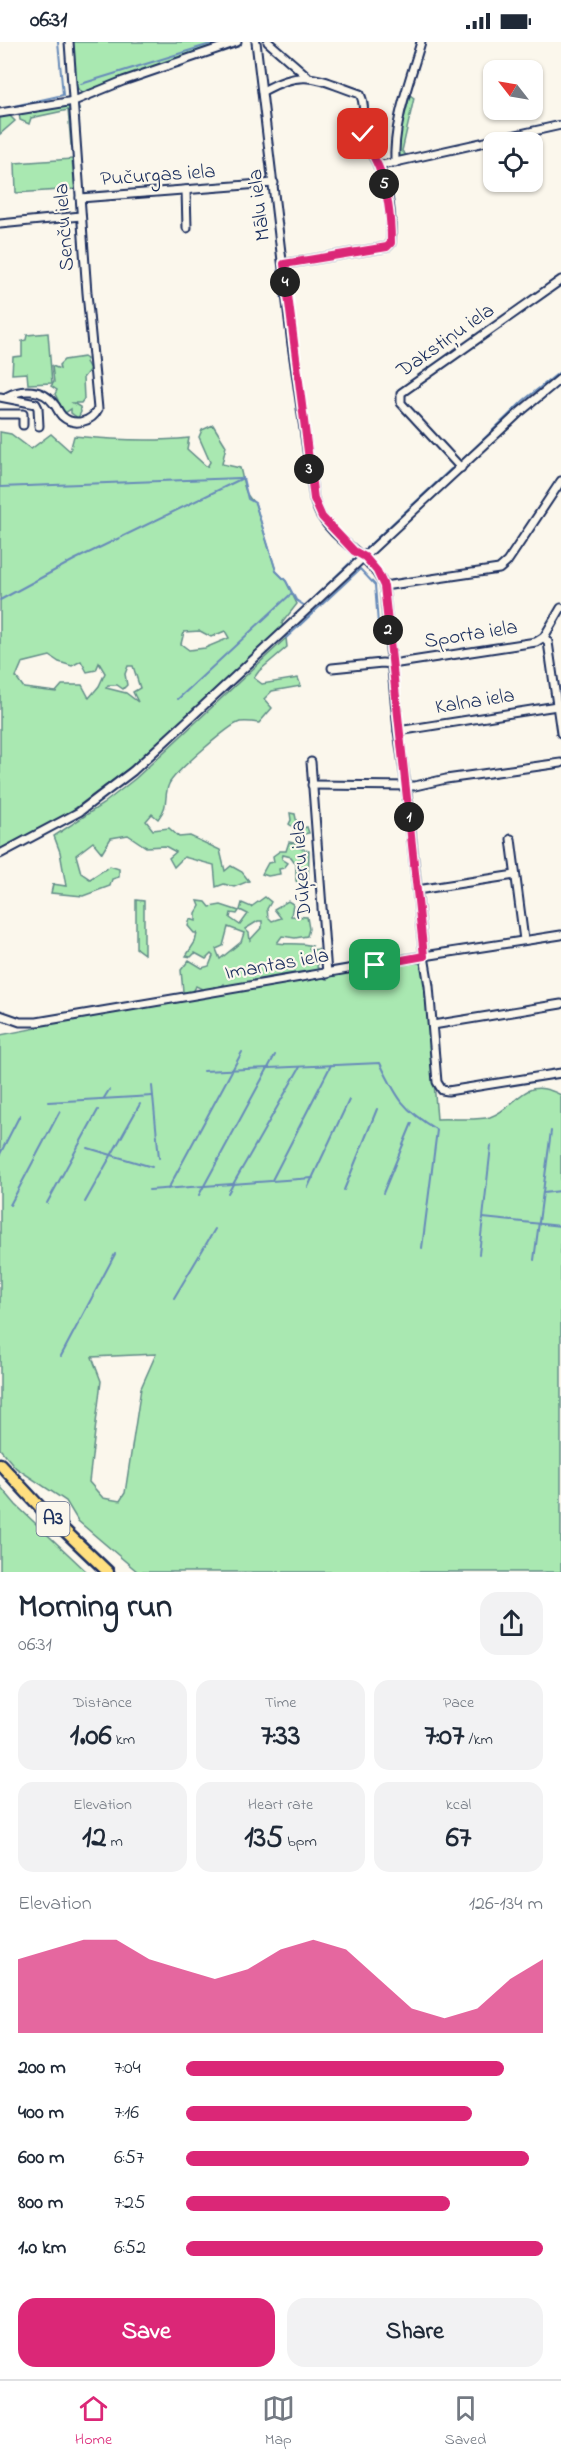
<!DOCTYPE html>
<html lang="en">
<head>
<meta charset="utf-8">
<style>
  :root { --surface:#fff; --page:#f2f2f3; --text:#1f2937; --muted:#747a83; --line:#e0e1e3; --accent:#db2777 }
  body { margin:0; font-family:"Indie Flower",sans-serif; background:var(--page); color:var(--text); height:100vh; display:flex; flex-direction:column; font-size:22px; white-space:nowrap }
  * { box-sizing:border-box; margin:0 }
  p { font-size:20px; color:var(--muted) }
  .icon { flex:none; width:33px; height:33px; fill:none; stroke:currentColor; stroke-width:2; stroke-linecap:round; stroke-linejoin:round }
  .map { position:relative; height:1530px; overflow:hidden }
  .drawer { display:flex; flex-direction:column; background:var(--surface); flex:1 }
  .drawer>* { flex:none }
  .needle { width:39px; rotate:301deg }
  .tools { position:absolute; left:483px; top:18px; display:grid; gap:12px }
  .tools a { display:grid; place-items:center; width:60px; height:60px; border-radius:12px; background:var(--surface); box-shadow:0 2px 4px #0004; font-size:30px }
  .pin { position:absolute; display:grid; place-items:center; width:51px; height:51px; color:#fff; margin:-26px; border-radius:12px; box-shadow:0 3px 9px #0006 }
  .km { position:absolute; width:30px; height:30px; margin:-15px; border-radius:50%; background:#222; color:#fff; font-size:16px; line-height:30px; text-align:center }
  .round { display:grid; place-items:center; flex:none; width:63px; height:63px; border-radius:18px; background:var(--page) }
  .headline { display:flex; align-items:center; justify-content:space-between; height:102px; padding:0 18px }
  h1 { font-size:33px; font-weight:700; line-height:45px }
  .figures { display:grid; grid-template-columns:repeat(3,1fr); gap:9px; height:102px; padding:6px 18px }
  .figures div { display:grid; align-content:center; border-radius:15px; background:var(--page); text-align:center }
  .figures b { font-size:30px; font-weight:700 }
  .figures small { font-size:16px; font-weight:400 }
  .figures p { font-size:16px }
  .chart { height:168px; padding:12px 18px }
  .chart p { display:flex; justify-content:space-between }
  .chart svg { width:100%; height:108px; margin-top:6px; fill:var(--accent); opacity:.7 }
  .action { display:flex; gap:12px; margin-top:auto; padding:12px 18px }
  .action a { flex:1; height:69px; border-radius:18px; background:var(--accent); color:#fff; font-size:24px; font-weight:700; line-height:69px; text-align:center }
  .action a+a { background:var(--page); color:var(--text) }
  ul { padding:0 18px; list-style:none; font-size:20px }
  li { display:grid; grid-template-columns:96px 72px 1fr; align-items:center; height:45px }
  li i { height:15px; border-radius:8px; background:var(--accent) }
  .status { display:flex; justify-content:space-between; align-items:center; height:42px; padding:0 30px; background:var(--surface); direction:ltr }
  .status svg { height:16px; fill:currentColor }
  .menu { display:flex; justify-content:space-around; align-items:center; height:84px; border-top:2px solid var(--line); background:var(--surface); font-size:16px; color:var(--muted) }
  .menu a { display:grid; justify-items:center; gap:3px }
  .menu .current { color:var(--accent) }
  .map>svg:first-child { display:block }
  .green { fill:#a9e8b1; stroke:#628c88; stroke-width:1.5; fill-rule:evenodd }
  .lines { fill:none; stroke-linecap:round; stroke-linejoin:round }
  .stream { stroke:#678bb9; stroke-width:2 }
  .minor-casing { stroke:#1b2f5e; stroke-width:11 }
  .highway-casing { stroke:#1b2f5e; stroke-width:15 }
  .minor { stroke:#fbf7ec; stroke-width:7 }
  .highway { stroke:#ffdf80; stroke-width:10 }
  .route-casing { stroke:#fff; stroke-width:12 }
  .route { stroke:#db2777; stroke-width:8 }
  .labels { text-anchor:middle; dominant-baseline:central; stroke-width:4.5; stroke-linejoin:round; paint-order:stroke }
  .shield { fill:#fbf7ec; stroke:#5e6b89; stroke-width:1.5 }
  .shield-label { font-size:20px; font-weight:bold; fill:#1b2f5e }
  .street-label { font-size:21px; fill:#1b2f5e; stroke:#fbf7ec }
</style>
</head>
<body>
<div class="status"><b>06:31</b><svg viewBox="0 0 49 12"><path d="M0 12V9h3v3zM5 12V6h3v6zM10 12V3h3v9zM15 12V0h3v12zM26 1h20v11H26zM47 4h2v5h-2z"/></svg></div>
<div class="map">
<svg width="561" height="1530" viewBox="0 0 561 1530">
  <rect width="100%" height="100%" fill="#fbf7ec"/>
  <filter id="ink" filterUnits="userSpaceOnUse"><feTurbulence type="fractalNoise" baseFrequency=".0167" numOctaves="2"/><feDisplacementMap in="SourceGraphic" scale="12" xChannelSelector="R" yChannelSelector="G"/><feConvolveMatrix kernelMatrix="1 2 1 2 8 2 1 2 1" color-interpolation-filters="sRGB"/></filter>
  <g filter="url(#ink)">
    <g class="green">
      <path d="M 73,0 L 229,0 L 81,51 L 76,44 Z"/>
      <path d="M 410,53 L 414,56 L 402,109 L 407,114 L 399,115 L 399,95 Z"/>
      <path d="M 66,59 L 79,67 L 79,85 L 73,91 L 79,108 L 71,103 L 68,68 L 31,76 L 29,82 L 20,78 L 19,71 L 10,74 L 15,79 L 0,92 L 0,72 Z"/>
      <path d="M 72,117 L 75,147 L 16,151 L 15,121 Z"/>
      <path d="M 48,291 L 52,341 L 28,342 L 27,331 L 12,332 L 13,315 L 22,314 L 22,299 L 26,298 L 27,293 Z"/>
      <path d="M 84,315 L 87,317 L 86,320 L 90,327 L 83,336 L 84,357 L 81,361 L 73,361 L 80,365 L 81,370 L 78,376 L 71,371 L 71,367 L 65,371 L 60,367 L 56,360 L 58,358 L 55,352 L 57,348 L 51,344 L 54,340 L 52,324 L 60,327 L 59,323 L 64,318 Z"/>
      <path d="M 213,383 L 226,404 L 222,422 L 240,426 C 244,439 243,453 255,461 L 276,529 L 286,539 L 297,562 L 282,581 L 283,586 L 129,726 L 50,785 L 0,807 L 0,390 L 11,392 L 31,407 L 51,392 L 70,409 L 74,394 C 113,398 150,400 189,396 L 187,407 L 207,425 L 210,420 L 199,395 L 202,388 ZM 200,589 L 211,595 L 225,589 L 229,596 L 205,606 L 189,608 L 181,602 L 184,590 ZM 50,614 L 59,620 L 72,624 L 81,619 L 87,630 L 96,628 L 99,621 L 105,631 L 99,644 L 89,656 L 82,643 L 62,643 L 56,650 L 24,646 L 16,635 L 22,621 ZM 128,624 L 133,624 L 140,646 L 133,650 L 138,660 L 126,651 L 106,646 L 108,643 L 117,643 L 123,647 L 127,643 L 125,632 Z"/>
      <path d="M 286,596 L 287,605 L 259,629 L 254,636 L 262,642 L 298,636 L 301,644 L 272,649 L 264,657 L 272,666 L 259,681 C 253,680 246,679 240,680 C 229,683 174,731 169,742 C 163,755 170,762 158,777 L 152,772 L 146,779 L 153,788 L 169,786 L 179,795 L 190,794 L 220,808 L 225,829 L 231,824 L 242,830 L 249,839 L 234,845 L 224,842 L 216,845 L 214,823 L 184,815 L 174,825 L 169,816 L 176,810 L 165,804 L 146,805 L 128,793 L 111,796 L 102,811 L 93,800 L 76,813 L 81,831 L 90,837 L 110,824 L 119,827 L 119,835 L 112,837 L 110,844 L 83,854 L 51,851 L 53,842 L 66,844 L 60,810 L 54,794 L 103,762 L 136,736 Z"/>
      <path d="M 290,771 L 295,772 L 297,782 L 303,786 L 307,785 L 309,791 L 300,793 L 298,789 L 294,792 L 294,786 L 289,782 L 291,778 Z"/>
      <path d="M 289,800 L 298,802 L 300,806 L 309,809 L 308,845 L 305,846 L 296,839 L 296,822 L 291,815 L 283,813 L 282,817 L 288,821 L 284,826 L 279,827 L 280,832 L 268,834 L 262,832 L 268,821 L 274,820 L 273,814 L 280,809 L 286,809 Z"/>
      <path d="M 265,855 L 271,860 L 267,867 L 268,875 L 272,879 L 281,876 L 274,867 L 288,859 L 293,862 L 291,874 L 307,875 L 309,887 L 307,894 L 295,896 L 282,894 L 277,901 C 288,903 301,900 312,904 L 309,906 L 311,908 L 318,907 L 320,915 L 317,925 L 322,930 L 303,935 L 298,932 L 294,936 L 286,934 L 283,938 L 248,943 L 243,941 L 240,944 L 226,946 L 224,942 L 218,947 L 214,945 L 208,950 L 196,944 L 192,953 L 183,950 L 181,928 L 189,918 L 202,926 L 209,924 L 213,914 L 211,912 L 206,917 L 195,911 L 191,915 L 186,914 L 195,900 L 197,891 L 194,891 L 188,884 L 190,877 L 196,879 L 196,871 L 200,864 L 198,859 L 206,860 L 210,865 L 221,863 L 239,869 L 237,872 L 231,871 L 230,876 L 240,883 L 248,872 L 240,868 L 242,861 L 251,865 ZM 258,879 L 262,879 L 262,885 L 250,898 L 249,891 L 245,887 ZM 228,885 L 244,891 L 241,900 L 220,917 L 216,907 L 223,904 Z"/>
      <path d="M 136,858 L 144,859 L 144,912 L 136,906 Z"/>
      <path d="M 413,920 L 422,922 L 425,930 L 437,1077 C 451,1076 477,1079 490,1075 C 519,1065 522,1032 561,1053 L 561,1530 L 138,1530 L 78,1479 L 66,1459 L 16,1426 L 0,1407 L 0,993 L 37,986 L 37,983 ZM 156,1312 L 141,1346 L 125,1451 L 120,1459 L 103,1456 L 89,1440 L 101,1339 L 92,1315 Z"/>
      <path d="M 0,1444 L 16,1463 L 87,1530 L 0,1530 Z"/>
    </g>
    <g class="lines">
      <g class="stream">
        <path d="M 81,42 L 217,0"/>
        <path d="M 14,64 L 63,53 L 58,0"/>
        <path d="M 461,419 L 524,358 L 561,329"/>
        <path d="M 243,436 L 248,457 L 255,461 L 276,529 L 286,539 L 296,558 L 305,564 L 356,515"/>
        <path d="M 0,445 L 240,436"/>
        <path d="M 363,509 L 451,427"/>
        <path d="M 0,558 L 74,518 L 243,436"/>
        <path d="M 286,596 L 360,527 L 375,543 L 379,595"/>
        <path d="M 178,657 L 292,551"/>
        <path d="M 203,1029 L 380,1021 C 397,1056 403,1068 437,1088 L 422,1206"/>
        <path d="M 152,1044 L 159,1116"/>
        <path d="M 104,1056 L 109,1048"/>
        <path d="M 48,1060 L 153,1054"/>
        <path d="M 88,1106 L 152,1125"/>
        <path d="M 0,1112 L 20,1073"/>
        <path d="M 272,1138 L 331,1023"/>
        <path d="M 308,1145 L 349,1058"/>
        <path d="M 168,1147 L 242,1010"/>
        <path d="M 149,1148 L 313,1136"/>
        <path d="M 344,1148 L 377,1067"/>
        <path d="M 228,1151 L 300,1025"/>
        <path d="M 383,1151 L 412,1081"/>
        <path d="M 543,1151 L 561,1149"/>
        <path d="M 199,1153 L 275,1013"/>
        <path d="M 85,1160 L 140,1062"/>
        <path d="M 47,1161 L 98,1068"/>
        <path d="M 10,1163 L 60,1069"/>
        <path d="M 483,1176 L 561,1184"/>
        <path d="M 479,1212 L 491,1104"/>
        <path d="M 534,1218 L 551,1089"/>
        <path d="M 174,1256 L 215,1187"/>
        <path d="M 61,1314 L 115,1212"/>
      </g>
      <defs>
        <g id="minor">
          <path d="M 256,0 L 292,303 L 314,457 C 316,463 318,469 321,474 C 338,502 369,511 384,544 L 398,689 L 406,743 L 424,914 L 429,944 L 437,1040 L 442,1048 L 448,1049 L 561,1031"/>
          <path d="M 268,0 L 307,34"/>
          <path d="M 263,49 C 305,25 319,38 360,52 C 367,65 361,80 363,94 C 366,105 373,113 378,123 C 389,146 392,175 391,201 L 387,205 L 284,222"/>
          <path d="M 0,71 L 74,59 L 123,39 L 237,0"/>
          <path d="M 395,121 C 393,80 410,39 421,0"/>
          <path d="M 378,124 L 561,83"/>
          <path d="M 186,148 L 187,186"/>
          <path d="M 80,156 L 274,141"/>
          <path d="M 0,182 L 81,174"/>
          <path d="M 0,355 L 36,362 L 38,366 L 39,384"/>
          <path d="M 6,355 C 21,346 43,346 54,362 C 57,365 58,370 62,374 C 74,385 92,380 98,367 L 87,251 L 69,0"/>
          <path d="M 0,372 L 23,372 L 23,383"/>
          <path d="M 461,426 L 401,361 L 401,351 L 561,238"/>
          <path d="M 384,544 L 499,527 L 507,520 L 561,439"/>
          <path d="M 544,595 L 548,600 L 561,691"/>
          <path d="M 332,626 L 382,621 L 392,622 L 536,600 L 544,595 L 561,566"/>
          <path d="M 398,689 L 557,664"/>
          <path d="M 311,720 L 327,932"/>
          <path d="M 312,743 L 415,744 L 446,737 L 561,721"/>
          <path d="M 511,797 L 524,898"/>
          <path d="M 0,812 L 79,770 L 133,729 L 520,370 L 561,336"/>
          <path d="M 417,848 L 515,833"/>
          <path d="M 0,973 L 20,980 L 37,980 L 424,914 L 561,893"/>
          <path d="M 433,983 L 561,962"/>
        </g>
        <path id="highway" d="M 0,1422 L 41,1466 L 108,1530"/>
      </defs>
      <use href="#minor" class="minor-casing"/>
      <use href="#highway" class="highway-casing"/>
      <use href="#minor" class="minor"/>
      <use href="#highway" class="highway"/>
    </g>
  </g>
  <g class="lines" filter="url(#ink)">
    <defs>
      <path id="route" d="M 363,92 C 367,104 374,114 379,126 C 388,150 391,175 391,201 L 387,205 L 284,222 L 314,457 L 322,475 L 354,509 L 365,515 L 377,529 L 384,544 L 424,914 L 375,923"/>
    </defs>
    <use href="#route" class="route-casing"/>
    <use href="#route" class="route"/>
  </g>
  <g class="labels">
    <rect class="shield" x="36.5" y="1460" width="33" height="34" rx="4.5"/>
    <g class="shield-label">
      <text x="53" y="1477">A3</text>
    </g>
    <g class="street-label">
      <text transform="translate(158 134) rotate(-4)">Pučurgas iela</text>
      <text transform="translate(260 163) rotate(-97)">Mālu iela</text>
      <text transform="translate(65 185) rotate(-94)">Senču iela</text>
      <text transform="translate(446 299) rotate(-35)">Dakstiņu iela</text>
      <text transform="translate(471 593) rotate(-9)">Sporta iela</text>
      <text transform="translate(475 660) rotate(-9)">Kalna iela</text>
      <text transform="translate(302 827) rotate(-94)">Dūķeru iela</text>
      <text transform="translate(277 923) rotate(-10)">Imantas iela</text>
    </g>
  </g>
</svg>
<div class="tools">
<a><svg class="needle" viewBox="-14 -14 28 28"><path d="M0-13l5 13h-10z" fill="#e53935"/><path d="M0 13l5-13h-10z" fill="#747a83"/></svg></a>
<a><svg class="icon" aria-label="locate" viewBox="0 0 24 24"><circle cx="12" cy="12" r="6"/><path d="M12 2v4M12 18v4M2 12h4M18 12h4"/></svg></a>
</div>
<div class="pin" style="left:375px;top:923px;background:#1e9e55"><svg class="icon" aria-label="arrive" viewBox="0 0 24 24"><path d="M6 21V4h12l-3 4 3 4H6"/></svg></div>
<div class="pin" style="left:363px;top:92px;background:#d93025"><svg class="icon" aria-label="check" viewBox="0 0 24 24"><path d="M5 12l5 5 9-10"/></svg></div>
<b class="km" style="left:409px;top:775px">1</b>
<b class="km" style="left:388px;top:588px">2</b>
<b class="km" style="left:309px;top:427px">3</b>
<b class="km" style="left:285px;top:240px">4</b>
<b class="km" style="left:384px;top:142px">5</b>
</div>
<section class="drawer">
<div class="headline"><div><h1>Morning run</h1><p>06:31</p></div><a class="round"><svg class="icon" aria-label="share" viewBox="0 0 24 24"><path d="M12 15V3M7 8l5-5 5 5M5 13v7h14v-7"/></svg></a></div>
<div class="figures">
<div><p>Distance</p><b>1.06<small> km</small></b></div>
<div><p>Time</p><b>7:33</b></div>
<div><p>Pace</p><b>7:07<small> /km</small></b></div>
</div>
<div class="figures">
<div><p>Elevation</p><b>12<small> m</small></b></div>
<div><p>Heart rate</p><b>135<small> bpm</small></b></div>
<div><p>kcal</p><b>67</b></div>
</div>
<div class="chart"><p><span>Elevation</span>126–134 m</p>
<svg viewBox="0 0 160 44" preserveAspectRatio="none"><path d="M0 44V14L10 10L20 6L30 6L40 14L50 18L60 22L70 18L80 10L90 6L100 10L110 22L120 34L130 38L140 34L150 22L160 14V44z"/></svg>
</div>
<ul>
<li><b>200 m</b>7:04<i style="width:89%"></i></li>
<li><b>400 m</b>7:16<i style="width:80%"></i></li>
<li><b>600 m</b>6:57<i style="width:96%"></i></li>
<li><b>800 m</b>7:25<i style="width:74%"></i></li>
<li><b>1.0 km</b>6:52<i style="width:100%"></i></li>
</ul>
<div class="action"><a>Save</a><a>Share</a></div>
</section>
<nav class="menu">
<a class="current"><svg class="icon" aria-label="home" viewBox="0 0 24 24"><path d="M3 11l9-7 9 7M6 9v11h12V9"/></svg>Home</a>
<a><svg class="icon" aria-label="map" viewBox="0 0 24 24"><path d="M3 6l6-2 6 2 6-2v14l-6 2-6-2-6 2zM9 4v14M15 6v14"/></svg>Map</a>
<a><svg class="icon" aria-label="saved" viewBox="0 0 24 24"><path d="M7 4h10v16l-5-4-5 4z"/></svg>Saved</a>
</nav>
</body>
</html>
